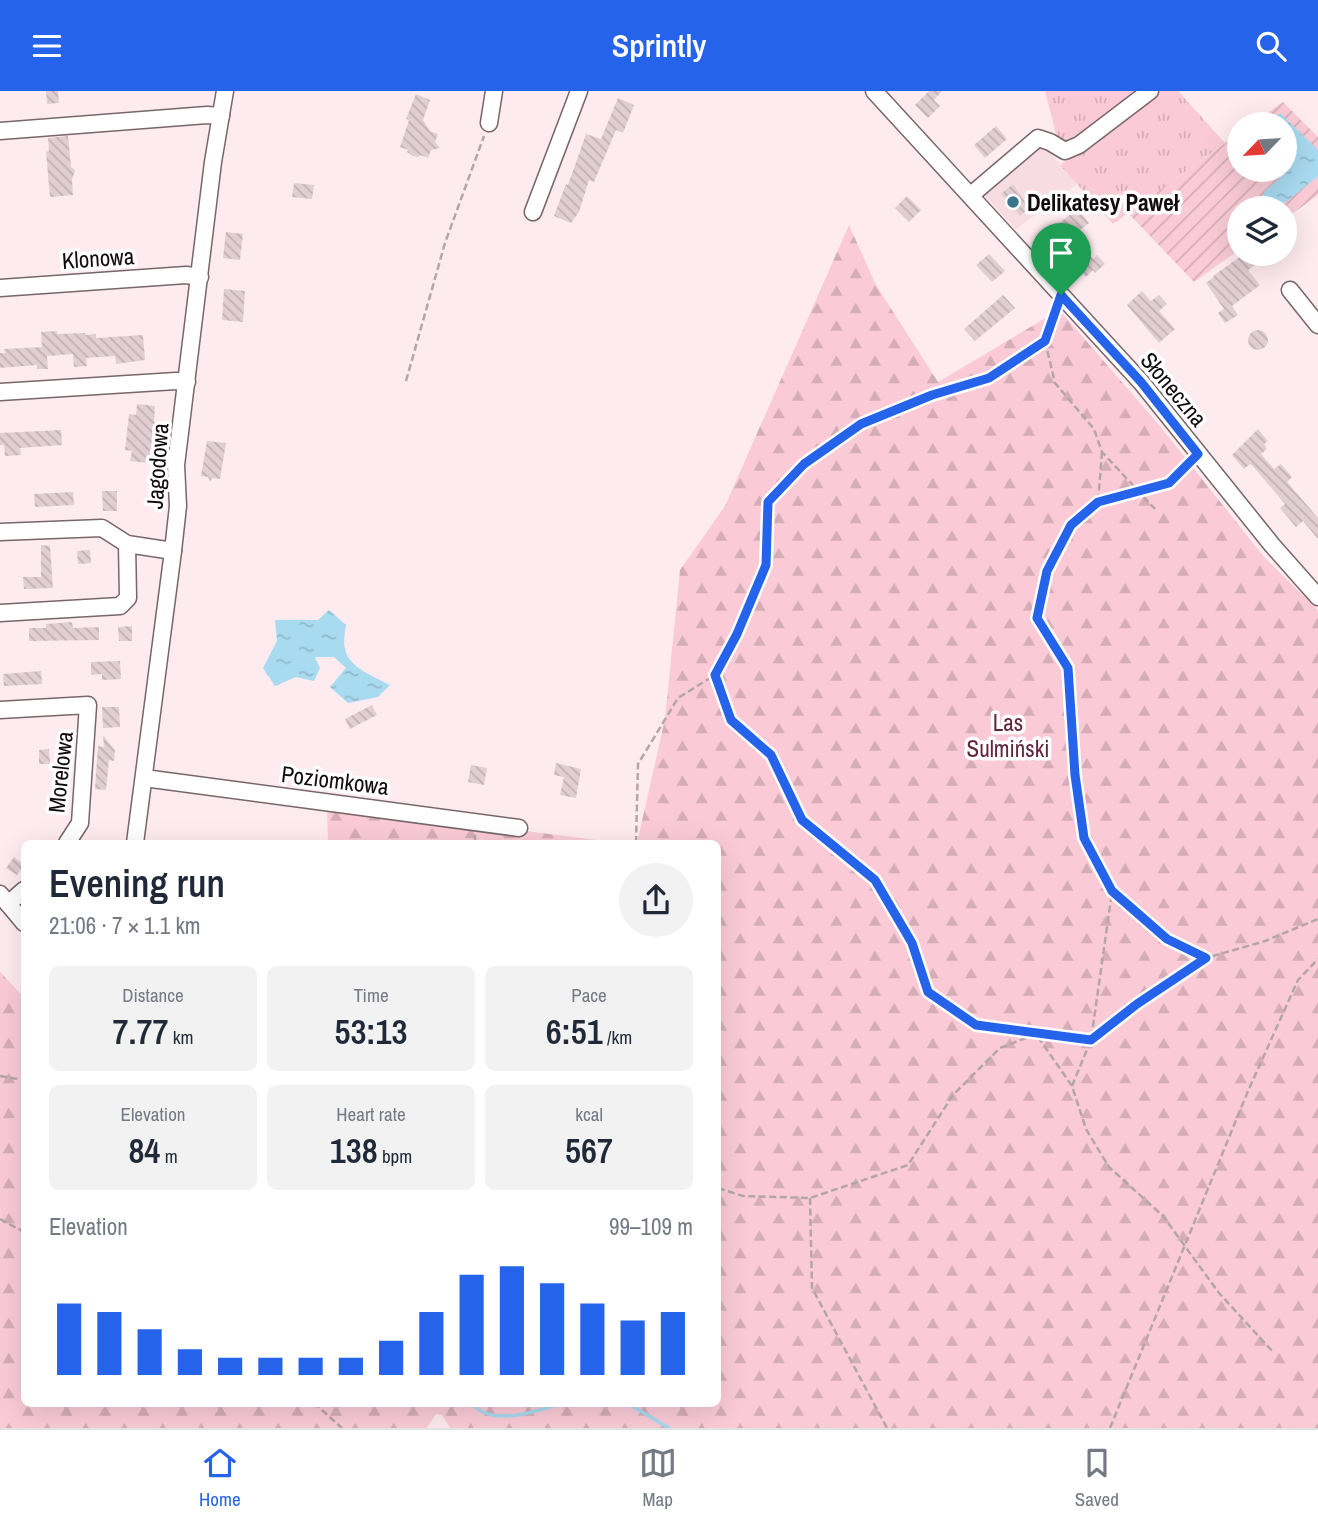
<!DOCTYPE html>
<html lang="en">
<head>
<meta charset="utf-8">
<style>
  :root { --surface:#fff; --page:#f2f2f3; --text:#1f2937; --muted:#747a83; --line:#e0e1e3; --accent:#2563eb }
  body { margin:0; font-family:"Archivo Narrow",sans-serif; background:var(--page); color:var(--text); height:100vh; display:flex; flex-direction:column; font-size:26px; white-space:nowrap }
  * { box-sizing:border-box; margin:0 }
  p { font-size:23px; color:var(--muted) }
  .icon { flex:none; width:38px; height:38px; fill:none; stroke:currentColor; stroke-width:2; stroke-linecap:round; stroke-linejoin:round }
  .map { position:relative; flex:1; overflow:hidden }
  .panel { position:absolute; left:21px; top:749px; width:700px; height:567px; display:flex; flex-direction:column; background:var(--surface); border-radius:10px; box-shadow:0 7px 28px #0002 }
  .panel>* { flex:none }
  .needle { width:46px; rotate:245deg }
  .buttons { position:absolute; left:1227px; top:21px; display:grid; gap:14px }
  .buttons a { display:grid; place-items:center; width:70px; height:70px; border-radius:50%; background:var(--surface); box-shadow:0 7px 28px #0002; font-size:35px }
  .pin { position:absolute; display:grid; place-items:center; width:60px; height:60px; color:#fff; margin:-72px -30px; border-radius:50% 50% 50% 0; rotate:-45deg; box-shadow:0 0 7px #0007 }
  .pin .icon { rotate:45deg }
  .round { display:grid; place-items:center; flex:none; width:74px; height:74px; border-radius:37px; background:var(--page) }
  .head { display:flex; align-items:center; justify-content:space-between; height:119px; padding:0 28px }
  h1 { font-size:38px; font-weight:600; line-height:52px }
  .metrics { display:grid; grid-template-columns:repeat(3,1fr); gap:10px; height:119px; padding:7px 28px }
  .metrics div { display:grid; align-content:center; border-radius:10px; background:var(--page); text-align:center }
  .metrics b { font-size:35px; font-weight:600 }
  .metrics small { font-size:19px; font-weight:400 }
  .metrics p { font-size:19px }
  .chart { height:196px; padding:14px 28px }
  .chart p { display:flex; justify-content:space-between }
  .chart svg { width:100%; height:126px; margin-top:7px; stroke:var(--accent); stroke-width:6 }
  header { display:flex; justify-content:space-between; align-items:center; height:91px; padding:0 28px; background:var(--accent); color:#fff; font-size:32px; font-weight:600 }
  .tabs { display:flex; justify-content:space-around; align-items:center; height:98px; border-top:2px solid var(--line); background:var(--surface); font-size:19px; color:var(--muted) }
  .tabs a { display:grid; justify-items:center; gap:4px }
  .tabs .active { color:var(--accent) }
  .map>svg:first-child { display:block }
  .built { fill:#f7dce3 }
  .grass { fill:url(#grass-tufts) }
  .forest { fill:url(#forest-firs) }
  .garden { fill:url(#garden-furrows) }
  .water { fill:url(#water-ripples) }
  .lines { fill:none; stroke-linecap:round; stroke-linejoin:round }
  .stream { stroke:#a8daf0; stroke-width:3.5 }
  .building { fill:url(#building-back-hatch) }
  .minor-casing { stroke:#77666a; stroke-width:19 }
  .path { stroke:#b4a5a9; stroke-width:2.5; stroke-dasharray:7 3.5; stroke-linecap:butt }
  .minor { stroke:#fff; stroke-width:16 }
  .route-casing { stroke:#fff; stroke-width:14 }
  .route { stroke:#2563eb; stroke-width:9 }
  .poi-dot { fill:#3a758d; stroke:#fefefe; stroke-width:2.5 }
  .labels { text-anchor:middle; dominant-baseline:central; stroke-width:7; stroke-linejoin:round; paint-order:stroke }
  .poi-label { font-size:23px; font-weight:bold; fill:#110b0d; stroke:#fefefe; text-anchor:start }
  .street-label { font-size:23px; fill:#110b0d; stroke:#fefefe }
  .park-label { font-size:23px; fill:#62263b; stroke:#fefefe }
</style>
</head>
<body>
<header><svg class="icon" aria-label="menu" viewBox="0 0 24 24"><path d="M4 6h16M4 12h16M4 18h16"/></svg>Sprintly<svg class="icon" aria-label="search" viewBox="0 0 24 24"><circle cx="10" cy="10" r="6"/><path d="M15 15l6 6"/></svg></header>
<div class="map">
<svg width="1318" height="1337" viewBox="0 0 1318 1337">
  <defs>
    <pattern id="grass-tufts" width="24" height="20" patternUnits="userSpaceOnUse" patternTransform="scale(1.75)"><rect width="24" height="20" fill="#facbd7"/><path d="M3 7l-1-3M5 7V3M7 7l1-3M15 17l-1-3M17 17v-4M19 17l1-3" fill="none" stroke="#d5adb7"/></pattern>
    <pattern id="forest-firs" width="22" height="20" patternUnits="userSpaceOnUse" patternTransform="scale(1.75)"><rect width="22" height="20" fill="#facbd7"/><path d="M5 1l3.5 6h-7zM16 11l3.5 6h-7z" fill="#d5adb7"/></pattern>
    <pattern id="garden-furrows" width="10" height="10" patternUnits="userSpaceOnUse" patternTransform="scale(1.75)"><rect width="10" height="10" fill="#facbd7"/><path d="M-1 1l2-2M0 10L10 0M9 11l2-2" fill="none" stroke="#d5adb7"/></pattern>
    <pattern id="water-ripples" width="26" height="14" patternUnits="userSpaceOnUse" patternTransform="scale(1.75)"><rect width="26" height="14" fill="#a8daf0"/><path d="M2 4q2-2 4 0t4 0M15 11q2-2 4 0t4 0" fill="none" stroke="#90bacd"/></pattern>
    <pattern id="building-back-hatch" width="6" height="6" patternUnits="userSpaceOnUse" patternTransform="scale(1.75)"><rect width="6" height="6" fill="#e1ced3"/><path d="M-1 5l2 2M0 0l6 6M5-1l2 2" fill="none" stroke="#c0b0b4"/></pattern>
  </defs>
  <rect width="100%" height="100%" fill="#feebf0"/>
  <path class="built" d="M 1042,53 L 1077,93 L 1016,138 L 983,103 Z"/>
  <g class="grass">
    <path d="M 1045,0 L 1135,0 L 1069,50 L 1057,47 Z"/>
    <path d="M 1161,0 L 1178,0 L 1225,52 L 1113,133 L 1060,74 Z"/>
  </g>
  <g class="forest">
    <path d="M 849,134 L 876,194 L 938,291 L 1049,225 L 1063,223 L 1159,334 L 1264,466 L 1318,519 L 1318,1337 L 450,1337 L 442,1324 L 436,1323 L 427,1337 L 0,1337 L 0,881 L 24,906 L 24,1312 L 718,1312 L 718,752 L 637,752 L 665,628 L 680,479 L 725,415 Z"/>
    <path d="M 327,715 L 620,752 L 328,752 Z"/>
  </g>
  <path class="garden" d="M 1283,11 L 1318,46 L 1318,104 L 1285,128 L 1284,117 L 1239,117 L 1239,159 L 1194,191 L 1128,122 L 1239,42 L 1239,79 L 1284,79 L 1284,33 L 1252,33 Z"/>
  <g class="water">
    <path d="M 1280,22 L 1318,59 L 1318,85 L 1286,111 L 1270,114 L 1263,108 L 1264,101 L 1283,84 L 1288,73 L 1285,63 L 1284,33 L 1265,33 Z"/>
    <path d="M 329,519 L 346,534 C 345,541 343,551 345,558 C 349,577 375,586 390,594 L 378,606 L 348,612 L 330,596 L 346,577 L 334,566 L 315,566 L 320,577 L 314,590 L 296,586 L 275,595 L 263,577 L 277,550 L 275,529 L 318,529 Z"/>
  </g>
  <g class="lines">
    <g class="stream">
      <path d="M 472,1312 C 491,1337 537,1320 562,1312"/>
      <path d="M 627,1312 L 669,1337"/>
    </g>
  </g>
  <g class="building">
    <path d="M 46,0 L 58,0 L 59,12 L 47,13 Z"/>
    <path d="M 929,0 L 942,0 L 934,9 L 940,15 L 928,27 L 915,14 Z"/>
    <path d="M 416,3 L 430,9 L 423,29 L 430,40 L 438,43 L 435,51 L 440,57 L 431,59 L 428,67 L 420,64 L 419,66 L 413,65 L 407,61 L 408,59 L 400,56 L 409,29 L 406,28 Z"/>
    <path d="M 618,7 L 634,14 L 623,42 L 616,39 L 594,91 L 589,89 L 579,121 L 571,132 L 554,125 L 566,93 L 568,94 L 586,43 L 601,48 Z"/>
    <path d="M 996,35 L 1007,48 L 985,67 L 974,54 Z"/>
    <path d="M 68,45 L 71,76 L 75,79 L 72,89 L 73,104 L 50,106 L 46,61 L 49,60 L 48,47 Z"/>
    <path d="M 294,92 L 314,94 L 312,108 L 292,106 Z"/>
    <path d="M 1013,93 L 1029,117 L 1020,125 L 1001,103 Z"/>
    <path d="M 907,105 L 921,119 L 909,131 L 895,117 Z"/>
    <path d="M 1074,120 L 1078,125 L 1081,122 L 1089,132 L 1075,143 L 1079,148 L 1076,150 L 1093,168 L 1097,164 L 1105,173 L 1095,182 L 1093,179 L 1086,186 L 1073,171 L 1078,166 L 1064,151 L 1056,150 L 1049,141 Z"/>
    <path d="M 226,141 L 243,143 L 240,169 L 223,167 Z"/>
    <path d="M 989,163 L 1005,180 L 992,191 L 976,174 Z"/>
    <path d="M 1244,163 L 1249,163 L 1256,173 L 1248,179 L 1260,194 L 1232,215 L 1238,224 L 1225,232 L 1218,222 L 1224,218 L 1206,192 L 1214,186 L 1213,185 Z"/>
    <path d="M 224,198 L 245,200 L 243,231 L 222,229 Z"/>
    <path d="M 1142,200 L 1151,210 L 1159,204 L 1167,213 L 1159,220 L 1175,238 L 1159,252 L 1127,214 Z"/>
    <path d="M 1003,204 L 1015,217 L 975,250 L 964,238 Z"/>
    <circle cx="1258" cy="249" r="10"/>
    <path d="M 57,240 L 57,243 L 85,242 L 85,244 L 96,243 L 96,247 L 143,244 L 145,269 L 116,273 L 115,265 L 86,267 L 87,275 L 74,276 L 73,263 L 47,265 L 48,278 L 37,278 L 37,274 L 0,277 L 0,262 L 5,262 L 4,258 L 42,256 L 41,241 Z"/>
    <path d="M 137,313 L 155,315 L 154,331 L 157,331 L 154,358 L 150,358 L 149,372 L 130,370 L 132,360 L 125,359 L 129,323 L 136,324 Z"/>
    <path d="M 1258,338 L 1268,350 L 1264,353 L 1267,358 L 1261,363 L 1274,378 L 1281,373 L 1292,386 L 1287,391 L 1318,427 L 1318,448 L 1303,430 L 1296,436 L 1280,417 L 1285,413 L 1252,374 L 1250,373 L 1244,378 L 1232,364 Z"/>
    <path d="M 61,339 L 62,354 L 20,357 L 21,364 L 5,365 L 4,354 L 0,354 L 0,342 Z"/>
    <path d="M 207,350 L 226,352 L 220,388 L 213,387 L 210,390 L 208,386 L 201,385 Z"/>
    <path d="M 102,400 L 117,400 L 117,420 L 103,420 Z"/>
    <path d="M 73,401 L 74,414 L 35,416 L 34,403 Z"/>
    <path d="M 41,454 L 50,455 L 53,497 L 24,498 L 23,486 L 41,486 Z"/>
    <path d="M 90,459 L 91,472 L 78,473 L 77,460 Z"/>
    <path d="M 72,531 L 73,537 L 99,536 L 99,549 L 29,550 L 29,537 L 46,537 L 46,533 Z"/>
    <path d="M 132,535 L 132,550 L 119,550 L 118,536 Z"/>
    <path d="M 120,570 L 121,588 L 102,589 L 102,583 L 91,584 L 91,571 Z"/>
    <path d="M 41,580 L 42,593 L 4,595 L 3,583 Z"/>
    <path d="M 372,614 L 377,624 L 350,638 L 345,628 Z"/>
    <path d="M 102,616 L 119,616 L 120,636 L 103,637 Z"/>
    <path d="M 103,644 L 115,659 L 114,670 L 109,669 L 106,699 L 95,698 L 98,655 L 104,656 Z"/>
    <path d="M 49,658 L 50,673 L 39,673 L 39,659 Z"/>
    <path d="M 556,672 L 581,678 L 576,707 L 560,704 L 564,686 L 554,684 Z"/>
    <path d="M 471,674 L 487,677 L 484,694 L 468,691 Z"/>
    <path d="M 14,766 L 24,774 L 17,784 L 6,777 Z"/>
  </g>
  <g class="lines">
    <defs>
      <g id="minor">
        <path d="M 874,0 L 1141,291 L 1272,454 L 1318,506"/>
        <path d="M 489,32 L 494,0"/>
        <path d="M 0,40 L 207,24 L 221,25"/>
        <path d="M 971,104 L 1038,47 L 1050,51 L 1065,60 L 1079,54 L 1150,0"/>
        <path d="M 533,121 L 579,0"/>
        <path d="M 0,197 L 186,184 L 200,186"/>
        <path d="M 1290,199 L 1318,234"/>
        <path d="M 0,301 L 176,290 L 187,291"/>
        <path d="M 0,441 L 102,437 L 127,453 L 173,460"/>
        <path d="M 0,522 L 120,515 L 128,507 L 127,453"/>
        <path d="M 0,619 L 88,614 L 80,732 L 67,752"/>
        <path d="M 144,687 L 519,737"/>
        <path d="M 135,752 L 173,460 L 178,415 L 176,374 L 213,71 L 225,0"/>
        <path d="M 0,803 L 24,832"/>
        <path d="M 8,813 L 24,799"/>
      </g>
    </defs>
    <use href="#minor" class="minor-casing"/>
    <g class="path">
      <path d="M 1055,220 L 1045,250 L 1055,292 L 1094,338 L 1102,361 L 1155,418"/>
      <path d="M 406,290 L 445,152 L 484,45"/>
      <path d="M 1102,361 L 1098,411 L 1071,434 L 1047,480 L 1037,527 L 1068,577 L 1075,684 L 1085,747 L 1112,800 L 1167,848 L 1206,867"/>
      <path d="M 1098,411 L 1169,392 L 1189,372"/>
      <path d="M 715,584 L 731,629 L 771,664 L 802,729 L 875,789 L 912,852 L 928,901 L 976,934 L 1036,943 L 1072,995 L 1086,1038 L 1109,1076 L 1163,1125 L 1219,1202 L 1274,1262"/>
      <path d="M 475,744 L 475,752"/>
      <path d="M 636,752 L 638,673 L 678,607 L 715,584 L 737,543 L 766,474 L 768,411 L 804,373 L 861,333 L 932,304 L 989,287 L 1045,250"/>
      <path d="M 0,985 L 18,988"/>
      <path d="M 1072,995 L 1091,949 L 1112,801"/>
      <path d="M 718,1097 L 743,1105 L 810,1107 L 908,1074 L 953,1004 L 1000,957 L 1036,943 L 1091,949 L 1137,913 L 1206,867 L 1265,850 L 1318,828"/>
      <path d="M 810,1107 L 812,1197 L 887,1337"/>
      <path d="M 0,1128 L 24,1141"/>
      <path d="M 314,1312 L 342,1337"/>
      <path d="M 1110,1337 L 1248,1000 L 1298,889 L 1318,868"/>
    </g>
    <use href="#minor" class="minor"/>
  </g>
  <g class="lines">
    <defs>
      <path id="route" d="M 1061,204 L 1141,291 L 1198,363 L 1169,392 L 1098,411 L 1071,434 L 1047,480 L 1037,527 L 1068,577 L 1075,684 L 1084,747 L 1112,800 L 1167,848 L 1206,867 L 1137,913 L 1091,949 L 976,934 L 928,901 L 912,852 L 875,789 L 802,729 L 771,664 L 731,629 L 715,584 L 737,543 L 766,474 L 768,411 L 804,373 L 861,333 L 932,304 L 989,287 L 1045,250 Z"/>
    </defs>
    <use href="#route" class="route-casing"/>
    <use href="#route" class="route"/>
  </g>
  <circle class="poi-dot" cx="1013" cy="111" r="7"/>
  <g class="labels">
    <g class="poi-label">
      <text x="1027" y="111">Delikatesy Paweł</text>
    </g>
    <g class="street-label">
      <text transform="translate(98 167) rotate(-4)">Klonowa</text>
      <text transform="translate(1174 298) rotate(50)">Słoneczna</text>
      <text transform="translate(157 375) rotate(-86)">Jagodowa</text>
      <text transform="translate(60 681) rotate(-84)">Morelowa</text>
      <text transform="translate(335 689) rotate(7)">Poziomkowa</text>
    </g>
    <g class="park-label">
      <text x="1008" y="631">Las<tspan x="1008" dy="26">Sulmiński</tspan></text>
    </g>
  </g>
</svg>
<div class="buttons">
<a><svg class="needle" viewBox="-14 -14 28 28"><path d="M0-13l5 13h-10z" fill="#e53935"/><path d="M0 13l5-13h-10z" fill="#747a83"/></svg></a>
<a><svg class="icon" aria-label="layers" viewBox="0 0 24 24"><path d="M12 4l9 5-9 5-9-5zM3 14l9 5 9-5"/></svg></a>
</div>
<div class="pin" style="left:1061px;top:204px;background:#1e9e55"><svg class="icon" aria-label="arrive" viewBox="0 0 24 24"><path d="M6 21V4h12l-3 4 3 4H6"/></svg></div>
<section class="panel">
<div class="head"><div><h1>Evening run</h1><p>21:06 · 7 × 1.1 km</p></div><a class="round"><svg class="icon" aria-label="share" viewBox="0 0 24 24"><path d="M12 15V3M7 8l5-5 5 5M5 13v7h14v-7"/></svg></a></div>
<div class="metrics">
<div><p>Distance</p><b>7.77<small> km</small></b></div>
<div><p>Time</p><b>53:13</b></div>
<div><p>Pace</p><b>6:51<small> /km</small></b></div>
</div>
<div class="metrics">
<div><p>Elevation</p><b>84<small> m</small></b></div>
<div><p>Heart rate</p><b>138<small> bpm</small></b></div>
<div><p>kcal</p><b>567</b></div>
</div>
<div class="chart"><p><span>Elevation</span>99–109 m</p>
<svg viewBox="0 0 160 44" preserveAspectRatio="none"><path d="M5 44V19M15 44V22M25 44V28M35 44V35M45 44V38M55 44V38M65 44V38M75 44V38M85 44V32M95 44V22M105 44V9M115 44V6M125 44V12M135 44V19M145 44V25M155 44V22"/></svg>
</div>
</section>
</div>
<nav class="tabs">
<a class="active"><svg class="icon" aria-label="home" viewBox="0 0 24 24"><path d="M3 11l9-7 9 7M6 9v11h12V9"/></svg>Home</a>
<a><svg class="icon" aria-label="map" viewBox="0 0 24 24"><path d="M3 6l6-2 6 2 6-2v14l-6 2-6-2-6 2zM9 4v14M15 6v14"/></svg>Map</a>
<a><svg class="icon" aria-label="saved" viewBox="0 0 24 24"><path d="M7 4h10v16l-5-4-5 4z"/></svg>Saved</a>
</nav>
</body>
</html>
